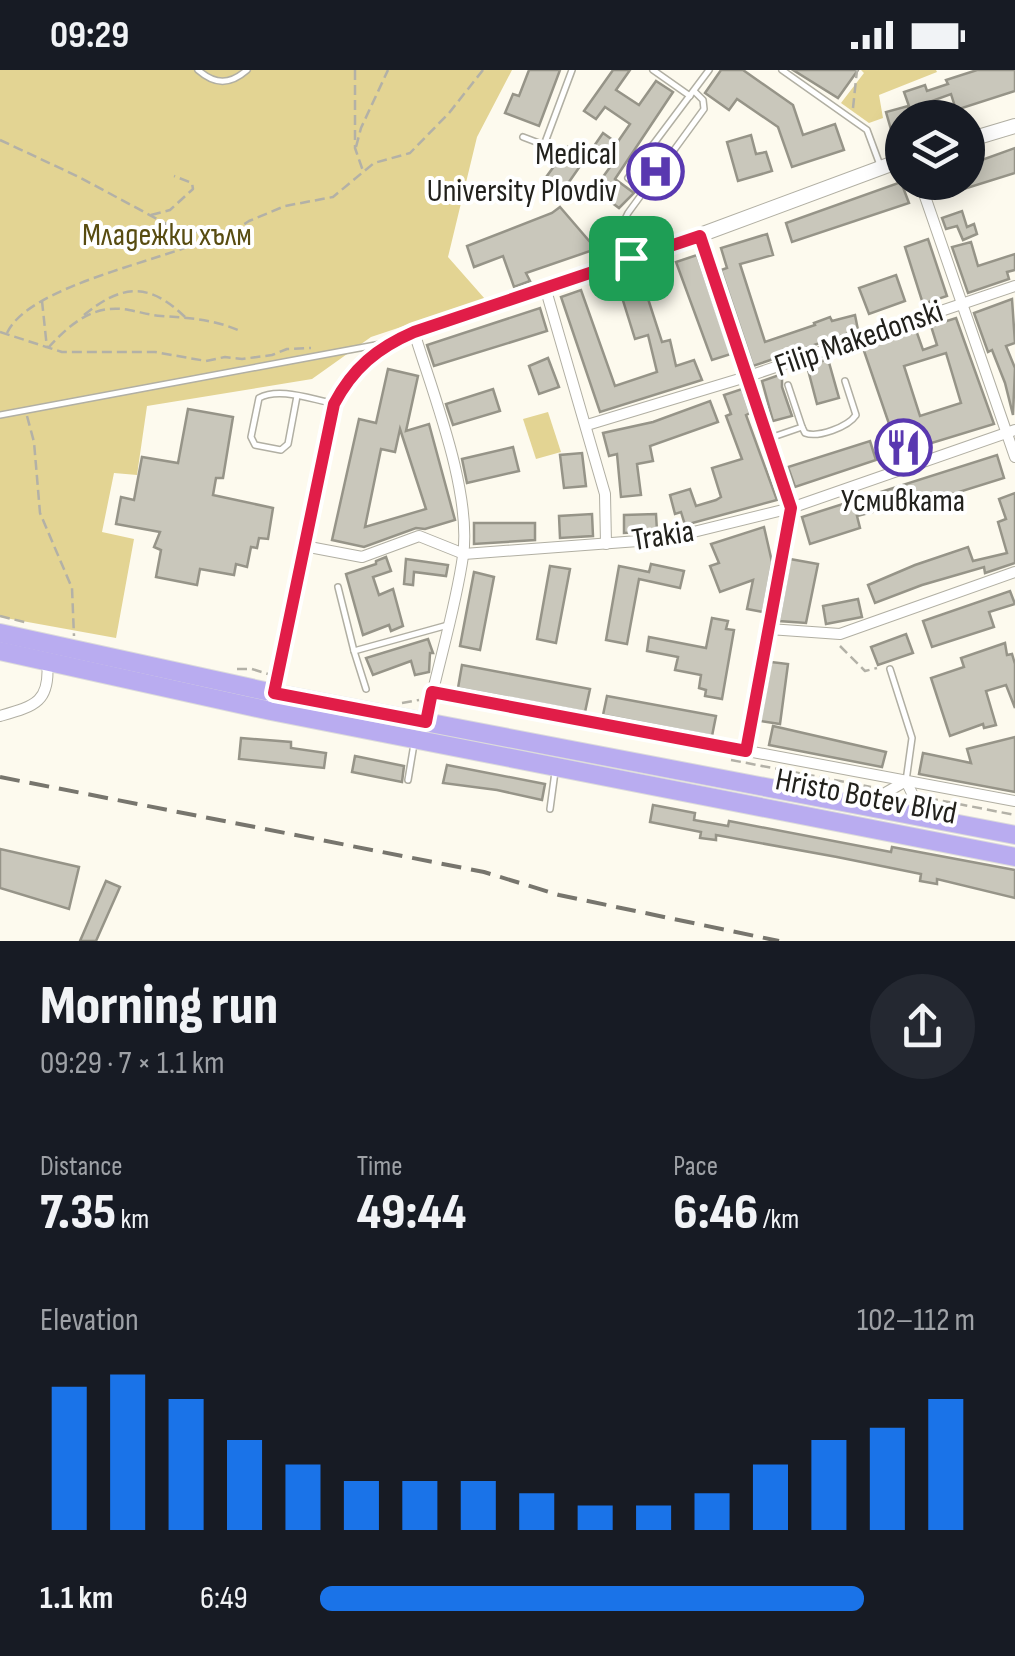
<!DOCTYPE html>
<html lang="en">
<head>
<meta charset="utf-8">
<style>
  :root { --surface:#171b24; --page:#242831; --text:#f1f3f6; --muted:#9ea1a6; --accent:#1a73e8 }
  body { margin:0; font-family:"Sofia Sans Condensed",sans-serif; background:var(--page); color:var(--text); height:100vh; display:flex; flex-direction:column; font-size:38px; white-space:nowrap }
  * { box-sizing:border-box; margin:0 }
  p { font-size:32px; color:var(--muted) }
  .icon { flex:none; width:55px; height:55px; fill:none; stroke:currentColor; stroke-width:2; stroke-linecap:round; stroke-linejoin:round }
  .map { position:relative; height:871px; overflow:hidden }
  .panel { display:flex; flex-direction:column; background:var(--surface); flex:1 }
  .panel>* { flex:none }
  .tools { position:absolute; left:885px; top:30px; display:grid; gap:20px }
  .tools a { display:grid; place-items:center; width:100px; height:100px; border-radius:50%; background:var(--surface); box-shadow:0 5px 25px #0003; font-size:50px }
  .pin { position:absolute; display:grid; place-items:center; width:85px; height:85px; color:#fff; margin:-42px; border-radius:20px; box-shadow:0 5px 15px #0006 }
  .round { display:grid; place-items:center; flex:none; width:105px; height:105px; border-radius:52px; background:var(--page) }
  .overview { display:flex; align-items:center; justify-content:space-between; height:170px; padding:0 40px }
  h1 { font-size:55px; font-weight:800; line-height:75px }
  .metrics { display:grid; grid-template-columns:repeat(3,1fr); gap:15px; height:170px; padding:10px 40px }
  .metrics div { display:grid; align-content:center }
  .metrics b { font-size:50px; font-weight:800 }
  .metrics small { font-size:28px; font-weight:400 }
  .metrics p { font-size:28px }
  .chart { height:280px; padding:20px 40px }
  .chart p { display:flex; justify-content:space-between }
  .chart svg { width:100%; height:180px; margin-top:10px; stroke:var(--accent); stroke-width:6 }
  ul { padding:0 40px; list-style:none; font-size:32px }
  li { display:grid; grid-template-columns:160px 120px 1fr; align-items:center; height:75px }
  li i { height:25px; border-radius:12px; background:var(--accent) }
  .status { display:flex; justify-content:space-between; align-items:center; height:70px; padding:0 50px; background:var(--surface); direction:ltr }
  .status svg { height:28px; fill:currentColor }
  .map>svg:first-child { display:block }
  .green { fill:#e3d493 }
  .building { fill:#c9c7bb; stroke:#969488; stroke-width:2.5; fill-rule:evenodd }
  .lines { fill:none; stroke-linecap:round; stroke-linejoin:round }
  .service-casing { stroke:#b1afa3; stroke-width:8 }
  .minor-casing { stroke:#b1afa3; stroke-width:12 }
  .tertiary-casing { stroke:#b1afa3; stroke-width:16 }
  .primary-casing { stroke:#dcdbdb; stroke-width:20 }
  .path { stroke:#b3b1a7; stroke-width:2.5; stroke-dasharray:10 5; stroke-linecap:butt }
  .service { stroke:#fff; stroke-width:5 }
  .minor { stroke:#fff; stroke-width:10 }
  .tertiary { stroke:#fff; stroke-width:14 }
  .primary { stroke:#b9acf0; stroke-width:18 }
  .rail { stroke:#77756d; stroke-width:4; stroke-dasharray:20 10; stroke-linecap:butt }
  .route-casing { stroke:#fff; stroke-width:20 }
  .route { stroke:#e11d48; stroke-width:12 }
  .labels { text-anchor:middle; dominant-baseline:central; stroke-width:8; stroke-linejoin:round; paint-order:stroke }
  .poi-label { font-size:32px; fill:#22211c; stroke:#fff; text-anchor:end }
  .park-label { font-size:32px; fill:#584c11; stroke:#fff }
  .street-label { font-size:32px; fill:#22211c; stroke:#fff }
</style>
</head>
<body>
<div class="status"><b>09:29</b><svg viewBox="0 0 49 12"><path d="M0 12V9h3v3zM5 12V6h3v6zM10 12V3h3v9zM15 12V0h3v12zM26 1h20v11H26zM47 4h2v5h-2z"/></svg></div>
<div class="map">
<svg width="1015" height="871" viewBox="0 0 1015 871">
  <rect width="100%" height="100%" fill="#fdfaee"/>
  <g class="green">
    <path d="M 0,0 L 512,0 L 477,67 L 448,187 L 485,229 L 371,267 L 312,309 L 147,336 L 137,405 L 114,403 L 102,462 L 134,469 L 116,568 L 0,547 Z"/>
    <path d="M 861,0 L 936,0 L 937,2 L 879,25 L 883,48 L 869,53 L 841,33 L 864,3 Z"/>
    <path d="M 548,342 L 561,382 L 536,389 L 523,349 Z"/>
  </g>
  <g class="building">
    <path d="M 529,0 L 560,0 L 539,56 L 505,43 L 513,24 L 519,26 Z"/>
    <path d="M 613,0 L 630,0 L 616,20 L 639,35 L 656,11 L 673,22 L 615,109 L 634,123 L 619,138 L 607,129 L 611,124 L 602,117 L 604,114 L 600,111 L 613,93 L 592,79 L 603,63 L 617,73 L 630,54 L 605,37 L 596,49 L 584,41 Z"/>
    <path d="M 721,0 L 743,0 L 793,35 L 803,65 L 835,54 L 844,80 L 792,97 L 778,57 L 737,29 L 729,40 L 705,23 Z"/>
    <path d="M 793,0 L 858,0 L 838,28 Z"/>
    <path d="M 977,0 L 1015,0 L 1015,21 L 956,40 L 951,24 L 910,39 L 904,22 L 925,15 L 927,21 L 948,14 L 946,10 Z"/>
    <path d="M 908,36 L 911,48 L 902,48 L 902,60 L 892,63 L 886,42 Z"/>
    <path d="M 751,65 L 756,84 L 766,82 L 772,101 L 738,111 L 727,72 Z"/>
    <path d="M 568,77 L 585,89 L 562,122 L 544,110 Z"/>
    <path d="M 1015,78 L 1015,103 L 935,128 L 929,112 L 968,112 L 968,95 Z"/>
    <path d="M 901,112 L 909,133 L 792,172 L 786,153 Z"/>
    <path d="M 560,137 L 596,179 L 526,203 L 530,211 L 514,217 L 503,186 L 474,197 L 467,176 L 552,143 Z"/>
    <path d="M 962,141 L 967,157 L 974,154 L 977,164 L 963,170 L 957,156 L 946,159 L 942,148 Z"/>
    <path d="M 767,164 L 773,185 L 740,194 L 765,272 L 815,255 L 814,253 L 830,247 L 832,251 L 855,245 L 858,260 L 753,296 L 721,200 L 727,198 L 721,178 Z"/>
    <path d="M 928,169 L 947,226 L 923,234 L 905,177 Z"/>
    <path d="M 971,172 L 978,196 L 1015,184 L 1015,200 L 1007,202 L 1009,209 L 968,223 L 952,177 Z"/>
    <path d="M 697,185 L 731,284 L 712,290 L 676,192 Z"/>
    <path d="M 639,201 L 662,272 L 670,270 L 676,296 L 694,290 L 702,310 L 600,342 L 561,227 L 581,220 L 615,316 L 657,302 L 648,265 L 635,269 L 616,208 Z"/>
    <path d="M 896,205 L 905,231 L 869,244 L 859,218 Z"/>
    <path d="M 1012,229 L 1015,273 L 1006,276 L 1015,298 L 1013,345 L 1005,313 L 992,280 L 988,282 L 974,243 Z"/>
    <path d="M 540,238 L 547,261 L 434,296 L 427,275 Z"/>
    <path d="M 956,248 L 994,354 L 899,383 L 863,278 L 916,260 L 923,280 L 937,275 L 931,256 ZM 946,283 L 961,333 L 920,346 L 904,296 Z"/>
    <path d="M 548,288 L 559,317 L 539,324 L 529,296 Z"/>
    <path d="M 828,289 L 839,328 L 817,334 L 807,296 Z"/>
    <path d="M 388,299 L 418,306 L 406,361 L 429,354 L 455,450 L 425,459 L 416,458 L 364,477 L 332,470 L 359,349 L 376,353 ZM 400,359 L 426,439 L 365,457 L 381,379 L 395,382 Z"/>
    <path d="M 782,304 L 782,317 L 792,346 L 773,351 L 762,311 Z"/>
    <path d="M 493,319 L 500,341 L 453,355 L 446,334 Z"/>
    <path d="M 742,319 L 750,343 L 746,345 L 777,430 L 685,455 L 681,442 L 675,444 L 670,425 L 690,419 L 696,436 L 716,430 L 721,427 L 712,398 L 742,389 L 726,346 L 731,344 L 724,325 Z"/>
    <path d="M 710,331 L 718,352 L 650,376 L 653,391 L 637,394 L 641,425 L 621,427 L 617,384 L 609,386 L 603,363 L 653,352 Z"/>
    <path d="M 188,339 L 233,347 L 223,408 L 216,408 L 213,425 L 273,438 L 268,469 L 259,468 L 257,478 L 251,477 L 247,497 L 236,494 L 234,505 L 200,499 L 197,515 L 156,507 L 161,480 L 154,477 L 160,462 L 116,454 L 121,427 L 134,430 L 142,387 L 178,393 Z"/>
    <path d="M 870,371 L 876,390 L 795,417 L 788,397 Z"/>
    <path d="M 513,377 L 519,401 L 467,413 L 462,389 Z"/>
    <path d="M 582,383 L 586,416 L 564,418 L 560,385 Z"/>
    <path d="M 997,385 L 1004,408 L 943,427 L 942,424 L 857,446 L 860,458 L 810,474 L 802,447 Z"/>
    <path d="M 1015,423 L 1015,493 L 985,503 L 984,497 L 922,515 L 875,533 L 868,515 L 915,495 L 968,477 L 973,491 L 1007,483 L 998,452 L 1006,449 L 999,429 Z"/>
    <path d="M 592,444 L 593,466 L 560,468 L 559,446 Z"/>
    <path d="M 656,444 L 657,461 L 624,463 L 624,445 Z"/>
    <path d="M 474,453 L 535,453 L 535,470 L 474,474 Z"/>
    <path d="M 764,457 L 772,492 L 763,542 L 747,539 L 753,510 L 720,522 L 710,496 L 719,493 L 711,474 Z"/>
    <path d="M 386,487 L 391,501 L 373,507 L 379,525 L 393,519 L 403,556 L 391,561 L 389,555 L 363,565 L 346,504 L 376,494 L 376,491 Z"/>
    <path d="M 406,489 L 448,495 L 446,506 L 414,502 L 413,515 L 404,514 Z"/>
    <path d="M 790,489 L 818,494 L 806,553 L 779,551 Z"/>
    <path d="M 651,494 L 684,501 L 680,518 L 639,509 L 627,574 L 606,570 L 619,496 L 649,502 Z"/>
    <path d="M 550,496 L 570,499 L 556,573 L 537,569 Z"/>
    <path d="M 474,502 L 494,507 L 480,580 L 460,576 Z"/>
    <path d="M 1010,521 L 1015,534 L 989,542 L 994,557 L 932,577 L 923,551 Z"/>
    <path d="M 858,529 L 862,547 L 826,554 L 823,536 Z"/>
    <path d="M 712,548 L 728,551 L 726,559 L 734,560 L 722,629 L 705,626 L 706,620 L 699,618 L 701,605 L 675,600 L 678,587 L 647,581 L 649,567 L 706,578 Z"/>
    <path d="M 906,564 L 913,583 L 878,595 L 871,577 Z"/>
    <path d="M 428,569 L 433,583 L 430,583 L 429,602 L 415,605 L 411,591 L 373,605 L 366,588 Z"/>
    <path d="M 1005,573 L 1007,585 L 1012,584 L 1015,594 L 1015,638 L 1006,615 L 986,621 L 996,655 L 984,658 L 983,654 L 950,666 L 931,608 L 964,597 L 961,588 Z"/>
    <path d="M 771,592 L 788,594 L 780,654 L 760,651 Z"/>
    <path d="M 462,595 L 590,619 L 585,642 L 458,618 Z"/>
    <path d="M 607,626 L 716,646 L 712,666 L 603,645 Z"/>
    <path d="M 773,656 L 886,682 L 882,697 L 769,675 Z"/>
    <path d="M 1015,667 L 1015,722 L 919,704 L 923,683 L 971,693 L 967,679 Z"/>
    <path d="M 241,668 L 291,672 L 291,678 L 326,683 L 324,698 L 239,689 Z"/>
    <path d="M 355,686 L 404,696 L 402,712 L 352,702 Z"/>
    <path d="M 447,695 L 545,714 L 542,730 L 497,720 L 443,713 Z"/>
    <path d="M 653,735 L 695,743 L 694,750 L 728,756 L 729,751 L 891,782 L 892,777 L 1015,800 L 1015,828 L 937,809 L 937,814 L 920,811 L 921,804 L 837,787 L 716,765 L 716,770 L 700,768 L 701,762 L 650,752 Z"/>
    <path d="M 0,779 L 79,797 L 69,839 L 0,818 Z"/>
    <path d="M 106,811 L 120,817 L 96,871 L 80,871 Z"/>
  </g>
  <g class="lines">
    <defs>
      <g id="service">
        <path d="M 198,0 C 215,15 230,15 247,0"/>
        <path d="M 653,0 L 690,26"/>
        <path d="M 782,0 L 867,60 L 880,95"/>
        <path d="M 523,67 L 544,75 L 572,0"/>
        <path d="M 644,120 L 628,108 L 709,0"/>
        <path d="M 631,187 L 621,157 L 628,143 L 704,39 L 703,30 L 694,21"/>
        <path d="M 788,315 L 802,357"/>
        <path d="M 297,326 L 288,374 L 281,380 L 255,375 L 251,367 L 259,328 C 279,317 310,329 332,333"/>
        <path d="M 0,345 L 381,274"/>
        <path d="M 770,368 L 802,357 L 805,363 C 818,368 848,357 856,345 L 845,311"/>
        <path d="M 338,517 L 354,581"/>
        <path d="M 890,599 L 912,668 L 906,711"/>
        <path d="M 366,619 L 354,581 L 448,555"/>
        <path d="M 408,710 L 414,674"/>
        <path d="M 550,739 L 555,702"/>
      </g>
      <g id="minor">
        <path d="M 920,112 L 1015,387"/>
        <path d="M 700,165 L 791,438 L 746,681"/>
        <path d="M 545,217 L 605,424 L 606,474"/>
        <path d="M 414,262 C 433,324 472,422 463,486 C 455,542 437,597 426,652"/>
        <path d="M 587,355 L 746,307 L 1015,216"/>
        <path d="M 304,476 L 362,487 L 419,466 L 464,484 L 665,469 L 791,438 L 1015,360"/>
        <path d="M 769,559 L 840,564 L 1015,502"/>
        <path d="M 432,622 L 1015,731"/>
        <path d="M 0,646 C 35,636 51,632 47,591"/>
        <path d="M 866,734 L 906,711 L 923,746"/>
      </g>
      <g id="tertiary">
        <path d="M 968,70 L 1015,56"/>
        <path d="M 273,630 L 335,334 C 353,298 377,278 414,262 L 700,165 L 902,90"/>
      </g>
      <g id="primary">
        <path d="M 0,563 L 274,623 L 1015,765"/>
        <path d="M 0,581 L 271,641 L 1015,787"/>
      </g>
    </defs>
    <use href="#service" class="service-casing"/>
    <use href="#minor" class="minor-casing"/>
    <use href="#tertiary" class="tertiary-casing"/>
    <use href="#primary" class="primary-casing"/>
    <g class="path">
      <path d="M 355,0 L 355,78 L 363,101"/>
      <path d="M 853,38 L 857,0"/>
      <path d="M 0,70 L 79,107 L 172,157 L 225,167 L 249,151 L 285,136 L 333,127 L 374,93 L 410,83 L 449,43 L 483,0"/>
      <path d="M 356,77 L 361,58 L 388,0"/>
      <path d="M 151,145 L 170,140 L 193,119 L 192,113 L 174,106"/>
      <path d="M 42,231 L 47,278"/>
      <path d="M 84,245 C 122,214 149,212 185,247"/>
      <path d="M 0,262 L 62,282 L 155,282 L 206,291 L 225,287 L 242,289 L 272,285 L 287,279 L 311,278"/>
      <path d="M 7,263 C 29,215 163,191 212,167"/>
      <path d="M 48,278 C 70,254 94,233 129,240 C 140,242 150,245 161,246 C 188,248 212,249 238,260"/>
      <path d="M 27,346 L 34,372 L 40,443 L 72,518 L 74,566"/>
      <path d="M 0,546 L 28,553"/>
      <path d="M 840,576 L 865,601 L 877,598"/>
      <path d="M 237,599 L 252,599 L 268,604"/>
      <path d="M 402,633 L 419,630"/>
      <path d="M 731,690 L 871,717"/>
      <path d="M 928,728 L 1015,745"/>
    </g>
    <use href="#service" class="service"/>
    <use href="#minor" class="minor"/>
    <use href="#tertiary" class="tertiary"/>
    <use href="#primary" class="primary"/>
    <path class="rail" d="M 0,707 L 484,802 L 559,825 L 779,871"/>
  </g>
  <g class="lines">
    <defs>
      <path id="route" d="M 700,166 L 791,438 L 746,681 L 432,622 L 426,652 L 274,623 L 334,334 C 353,298 377,278 414,262 Z"/>
    </defs>
    <use href="#route" class="route-casing"/>
    <use href="#route" class="route"/>
  </g>
  <defs>
    <symbol id="hospital-ring" viewBox="-11 -11 22 22"><circle r="9.5" fill="#fff" stroke="#5938b0" stroke-width="1.5"/><path d="M-5-5h3v3.5h4V-5h3V5h-3V1.5h-4V5h-3Z" fill="#5938b0"/></symbol>
    <symbol id="restaurant-ring" viewBox="-11 -11 22 22"><circle r="9.5" fill="#fff" stroke="#5938b0" stroke-width="1.5"/><path d="M-5-6h1v4h1v-4h1v4h1v-4h1v5L-1.5 .5V6h-2V.5L-5-1ZM5-6V6H3V1.5H1.5Q1.5-4 5-6Z" fill="#5938b0"/></symbol>
  </defs>
  <g fill-rule="evenodd">
    <use href="#hospital-ring" x="624" y="70" width="63" height="63"/>
    <use href="#restaurant-ring" x="872" y="346" width="63" height="63"/>
  </g>
  <g class="labels">
    <g class="poi-label">
      <text x="617" y="84">Medical<tspan x="617" dy="37">University Plovdiv</tspan></text>
      <text x="903" y="431" text-anchor="middle">Усмивката</text>
    </g>
    <g class="park-label">
      <text x="167" y="165">Младежки хълм</text>
    </g>
    <g class="street-label">
      <text transform="translate(859 269) rotate(-19)">Filip Makedonski</text>
      <text transform="translate(663 466) rotate(-9)">Trakia</text>
      <text transform="translate(866 727) rotate(11)">Hristo Botev Blvd</text>
    </g>
  </g>
</svg>
<div class="tools">
<a><svg class="icon" aria-label="layers" viewBox="0 0 24 24"><path d="M12 4l9 5-9 5-9-5zM3 14l9 5 9-5"/></svg></a>
</div>
<div class="pin" style="left:631px;top:188px;background:#1e9e55"><svg class="icon" aria-label="arrive" viewBox="0 0 24 24"><path d="M6 21V4h12l-3 4 3 4H6"/></svg></div>
</div>
<section class="panel">
<div class="overview"><div><h1>Morning run</h1><p>09:29 · 7 × 1.1 km</p></div><a class="round"><svg class="icon" aria-label="share" viewBox="0 0 24 24"><path d="M12 15V3M7 8l5-5 5 5M5 13v7h14v-7"/></svg></a></div>
<div class="metrics">
<div><p>Distance</p><b>7.35<small> km</small></b></div>
<div><p>Time</p><b>49:44</b></div>
<div><p>Pace</p><b>6:46<small> /km</small></b></div>
</div>
<div class="chart"><p><span>Elevation</span>102–112 m</p>
<svg viewBox="0 0 160 44" preserveAspectRatio="none"><path d="M5 44V9M15 44V6M25 44V12M35 44V22M45 44V28M55 44V32M65 44V32M75 44V32M85 44V35M95 44V38M105 44V38M115 44V35M125 44V28M135 44V22M145 44V19M155 44V12"/></svg>
</div>
<ul>
<li><b>1.1 km</b>6:49<i style="width:83%"></i></li>
</ul>
</section>
</body>
</html>
